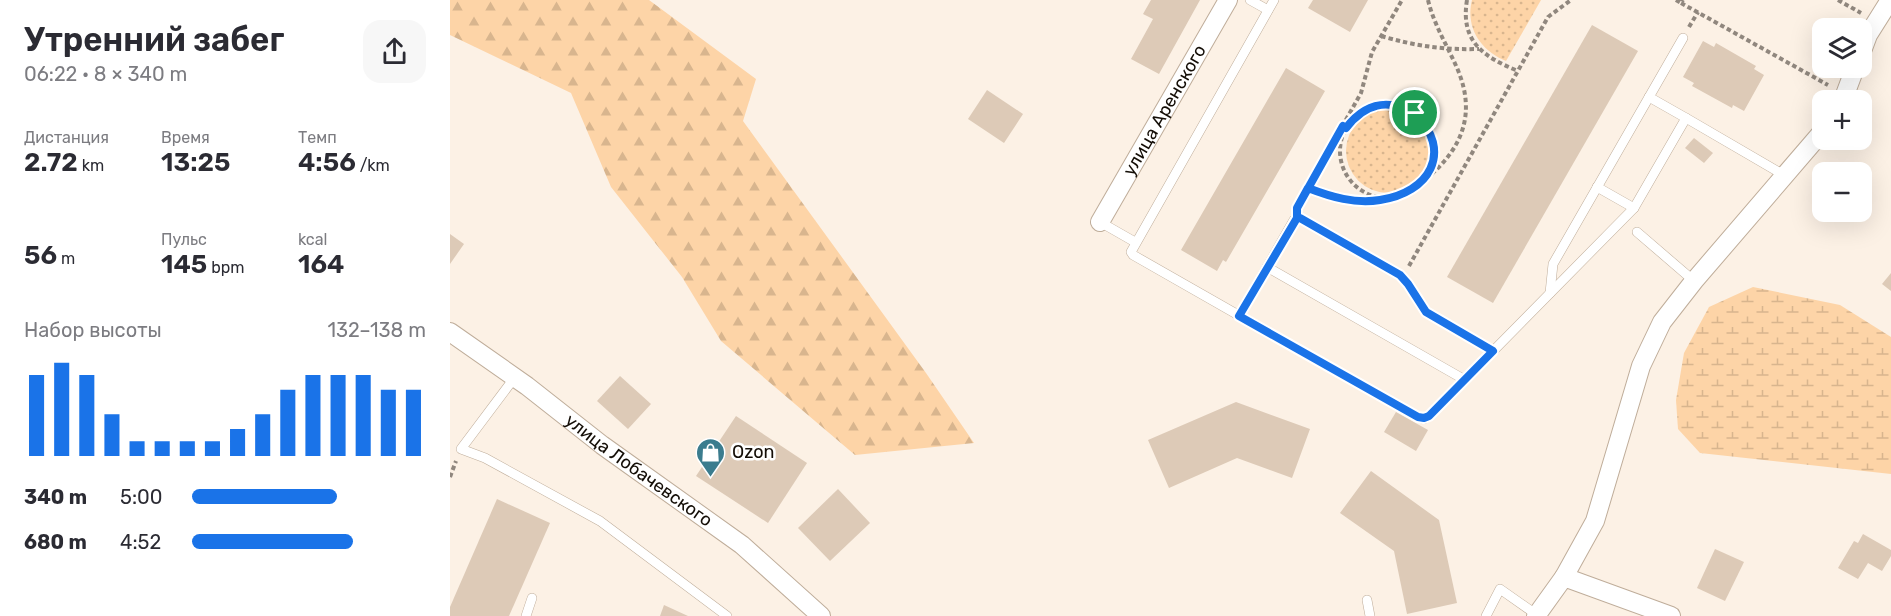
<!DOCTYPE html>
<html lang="ru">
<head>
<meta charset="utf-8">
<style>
  :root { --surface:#fff; --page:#f7f7f7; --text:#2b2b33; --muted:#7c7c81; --accent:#1a73e8 }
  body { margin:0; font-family:Rubik,sans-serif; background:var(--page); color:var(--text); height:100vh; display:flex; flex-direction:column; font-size:22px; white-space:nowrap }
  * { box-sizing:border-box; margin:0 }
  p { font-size:20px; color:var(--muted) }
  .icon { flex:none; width:33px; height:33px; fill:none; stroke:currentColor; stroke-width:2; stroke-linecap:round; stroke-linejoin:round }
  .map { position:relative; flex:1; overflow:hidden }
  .side { display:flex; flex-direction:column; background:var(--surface); width:450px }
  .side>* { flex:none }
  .tools { position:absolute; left:1362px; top:18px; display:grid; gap:12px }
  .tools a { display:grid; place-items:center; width:60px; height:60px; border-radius:12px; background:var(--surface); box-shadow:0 6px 24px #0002; font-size:30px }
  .pin { position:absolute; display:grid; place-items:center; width:51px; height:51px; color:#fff; margin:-26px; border:3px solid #fff; border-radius:50%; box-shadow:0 2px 6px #0007 }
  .round { display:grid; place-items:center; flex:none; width:63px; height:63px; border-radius:18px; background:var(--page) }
  .summary { display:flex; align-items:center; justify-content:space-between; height:102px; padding:0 24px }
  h1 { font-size:33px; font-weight:600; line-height:45px }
  .stats { display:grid; grid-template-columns:repeat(3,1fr); gap:9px; height:102px; padding:6px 24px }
  .stats div { display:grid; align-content:center }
  .stats b { font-size:26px; font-weight:600 }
  .stats small { font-size:16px; font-weight:400 }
  .stats p { font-size:16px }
  .chart { height:168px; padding:12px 24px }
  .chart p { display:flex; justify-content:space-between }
  .chart svg { width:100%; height:108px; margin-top:6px; stroke:var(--accent); stroke-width:6 }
  ul { padding:0 24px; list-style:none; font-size:20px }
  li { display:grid; grid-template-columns:96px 72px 1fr; align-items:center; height:45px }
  li i { height:15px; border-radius:8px; background:var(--accent) }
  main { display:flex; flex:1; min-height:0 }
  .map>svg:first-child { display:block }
  .green { fill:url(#green-dots) }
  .forest { fill:url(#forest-firs) }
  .wetland { fill:url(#wetland-marsh) }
  .building { fill:#ddcab7 }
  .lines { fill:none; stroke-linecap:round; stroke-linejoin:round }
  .lane-casing { stroke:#bfad9a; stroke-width:10 }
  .street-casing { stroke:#bfad9a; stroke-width:20 }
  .path { stroke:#90877e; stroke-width:4; stroke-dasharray:4.5 3; stroke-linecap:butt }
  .lane { stroke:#fff; stroke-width:9 }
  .street { stroke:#fff; stroke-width:18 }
  .route-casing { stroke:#fff; stroke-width:12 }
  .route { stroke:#1a73e8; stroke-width:8 }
  .labels { text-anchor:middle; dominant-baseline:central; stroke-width:5; stroke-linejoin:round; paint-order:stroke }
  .street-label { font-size:18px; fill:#140e07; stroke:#fff }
  .poi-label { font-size:18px; fill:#140e07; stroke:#fff; text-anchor:start }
</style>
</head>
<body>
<main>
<section class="side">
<div class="summary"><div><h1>Утренний забег</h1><p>06:22 · 8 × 340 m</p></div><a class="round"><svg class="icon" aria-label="share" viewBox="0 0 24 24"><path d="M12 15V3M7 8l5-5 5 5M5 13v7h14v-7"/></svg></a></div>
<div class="stats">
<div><p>Дистанция</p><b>2.72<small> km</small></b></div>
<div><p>Время</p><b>13:25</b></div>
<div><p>Темп</p><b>4:56<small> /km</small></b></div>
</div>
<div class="stats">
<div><b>56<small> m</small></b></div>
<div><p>Пульс</p><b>145<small> bpm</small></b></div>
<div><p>kcal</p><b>164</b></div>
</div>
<div class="chart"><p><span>Набор высоты</span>132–138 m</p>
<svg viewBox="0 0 160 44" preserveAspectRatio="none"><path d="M5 44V11M15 44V6M25 44V11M35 44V27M45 44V38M55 44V38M65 44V38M75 44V38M85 44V33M95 44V27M105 44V17M115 44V11M125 44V11M135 44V11M145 44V17M155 44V17"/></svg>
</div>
<ul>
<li><b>340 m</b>5:00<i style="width:62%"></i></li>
<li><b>680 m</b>4:52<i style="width:69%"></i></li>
</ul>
</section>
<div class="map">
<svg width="1441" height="616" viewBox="0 0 1441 616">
  <defs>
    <pattern id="green-dots" width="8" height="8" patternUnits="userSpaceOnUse" patternTransform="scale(1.5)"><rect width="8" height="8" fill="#fdd4a7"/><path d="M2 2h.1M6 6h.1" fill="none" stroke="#d8b58e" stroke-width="1.8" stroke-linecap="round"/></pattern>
    <pattern id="forest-firs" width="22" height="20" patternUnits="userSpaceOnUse" patternTransform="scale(1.5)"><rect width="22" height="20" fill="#fdd4a7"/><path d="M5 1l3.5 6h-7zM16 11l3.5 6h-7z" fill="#d8b58e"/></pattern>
    <pattern id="wetland-marsh" width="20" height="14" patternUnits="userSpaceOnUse" patternTransform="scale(1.5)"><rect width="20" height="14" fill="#fdd4a7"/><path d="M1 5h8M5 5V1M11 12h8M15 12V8" fill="none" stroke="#d8b58e"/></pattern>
  </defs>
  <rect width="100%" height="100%" fill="#fcf1e5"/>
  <g class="green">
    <path d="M 1022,0 L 1091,0 L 1056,61 C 1031,51 1015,28 1022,0 Z"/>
    <circle cx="938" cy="151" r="42"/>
  </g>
  <path class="forest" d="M 0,0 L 199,0 L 306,79 L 293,121 L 476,373 L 524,443 L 405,455 L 271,341 L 232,277 L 161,187 L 121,93 L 0,35 Z"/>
  <path class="wetland" d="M 1303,287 L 1390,305 L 1441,337 L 1441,474 L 1250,453 L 1228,429 L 1226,400 L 1234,353 L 1259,307 Z"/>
  <g class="building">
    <path d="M 701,0 L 750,0 L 709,74 L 681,59 L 703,19 L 693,14 Z"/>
    <path d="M 863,0 L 918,0 L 900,32 L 858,8 Z"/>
    <path d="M 1142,25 L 1188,51 L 1043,303 L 997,277 Z"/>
    <path d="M 1253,41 L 1264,47 L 1266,43 L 1306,66 L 1304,69 L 1314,75 L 1294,111 L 1283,105 L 1282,108 L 1242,86 L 1244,83 L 1233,77 Z"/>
    <path d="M 836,68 L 875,91 L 776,262 L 773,260 L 767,271 L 731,250 Z"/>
    <path d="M 537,90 L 573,114 L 554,143 L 518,119 Z"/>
    <path d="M 1244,138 L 1263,153 L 1254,163 L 1235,148 Z"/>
    <path d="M 0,234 L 14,244 L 0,264 Z"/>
    <path d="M 1441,273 L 1441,291 L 1432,284 Z"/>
    <path d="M 170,376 L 201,404 L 178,429 L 147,401 Z"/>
    <path d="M 786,402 L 860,429 L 842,478 L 787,458 L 719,488 L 698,440 Z"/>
    <path d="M 946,412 L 978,430 L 966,451 L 934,432 Z"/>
    <path d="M 286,416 L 357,463 L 318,523 L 246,476 Z"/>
    <path d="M 921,471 L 989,520 L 1007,603 L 957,614 L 944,551 L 890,513 Z"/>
    <path d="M 388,489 L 420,523 L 380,561 L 348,528 Z"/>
    <path d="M 47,499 L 100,523 L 59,616 L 0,616 L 0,607 Z"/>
    <path d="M 1413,534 L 1441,550 L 1441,556 L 1432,571 L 1418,563 L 1408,579 L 1388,568 L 1404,541 L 1408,543 Z"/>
    <path d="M 1265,549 L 1294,562 L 1275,601 L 1247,588 Z"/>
    <path d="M 214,605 L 238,616 L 210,616 Z"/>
  </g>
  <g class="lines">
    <defs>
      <g id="lane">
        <path d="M 800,0 L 818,10"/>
        <path d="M 824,0 L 681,252 L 683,255 L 967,417 L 974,419 L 979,416 L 1184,208 L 1236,118 L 1334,175"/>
        <path d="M 1199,97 L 1236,118"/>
        <path d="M 1147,187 L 1184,208"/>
        <path d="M 650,222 L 685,242"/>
        <path d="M 1187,232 L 1244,281"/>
        <path d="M 817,267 L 1015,380"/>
        <path d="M 1100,293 L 1103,264 L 1233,38"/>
        <path d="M 789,316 L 844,220 L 850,218 L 950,275 L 958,284 L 976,312 L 1043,351"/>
        <path d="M 65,377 L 11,449 L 35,458 L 150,521 L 277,616"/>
        <path d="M 917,600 L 920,616"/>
        <path d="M 76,616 L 82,598"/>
        <path d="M 1036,616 L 1050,589 L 1087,615"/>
      </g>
      <g id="street">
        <path d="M 1412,51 L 1418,35 L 1440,0"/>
        <path d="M 1393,100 L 1405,68"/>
        <path id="s1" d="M 650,222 L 778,0"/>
        <path id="s2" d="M 0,332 L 77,386 L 152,445 L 292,545 L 371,616"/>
        <path d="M 1114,577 L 1145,521 L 1191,366 L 1212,322 L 1244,281 L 1372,132"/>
        <path d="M 1086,616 L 1114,577 L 1221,616"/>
      </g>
    </defs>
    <use href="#lane" class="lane-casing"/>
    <use href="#street" class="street-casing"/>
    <g class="path">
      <path d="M 1017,0 C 1010,42 1034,57 1068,71"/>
      <path d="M 1226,0 L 1231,3 L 1233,0"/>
      <path d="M 1388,0 L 1411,13"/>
      <path d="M 1231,3 L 1378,85"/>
      <path d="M 1239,27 L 1248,12"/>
      <path d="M 931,36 C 966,46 993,50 1029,49"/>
      <circle cx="937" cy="151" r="47"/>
      <path d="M 976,179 C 1012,149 1027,114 1007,68 C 997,45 984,25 978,0"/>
      <path d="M 858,187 C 883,198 908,205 935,199"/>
      <path d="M 848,205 L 911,93 L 922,52 L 952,0"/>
      <path d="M 959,266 L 1098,17 L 1121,0"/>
      <path d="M 0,477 L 6,461"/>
    </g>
    <use href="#lane" class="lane"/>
    <use href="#street" class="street"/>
  </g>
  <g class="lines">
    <defs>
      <path id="route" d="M 965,113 C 937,98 915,103 896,128 L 893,126 L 847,208 L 847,218 L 789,316 L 968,417 L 974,418 L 979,416 L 1043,351 L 976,312 L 958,284 L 950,275 L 850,218 L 847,218 L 847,208 L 858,188 C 881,197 905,204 930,200 C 979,193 1004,152 965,113"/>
    </defs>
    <use href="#route" class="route-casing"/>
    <use href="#route" class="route"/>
  </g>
  <defs>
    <symbol id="shop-pin" viewBox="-11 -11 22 30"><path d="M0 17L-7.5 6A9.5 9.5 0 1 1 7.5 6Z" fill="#3b7c8e" stroke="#fff"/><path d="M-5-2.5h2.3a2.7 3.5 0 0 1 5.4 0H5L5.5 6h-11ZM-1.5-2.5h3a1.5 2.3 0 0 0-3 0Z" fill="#fff"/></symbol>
  </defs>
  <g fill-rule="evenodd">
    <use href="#shop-pin" x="244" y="436" width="33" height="45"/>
  </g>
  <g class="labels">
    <g class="street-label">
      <text stroke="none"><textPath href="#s1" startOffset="129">улица Аренского</textPath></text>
      <text stroke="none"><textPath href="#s2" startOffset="234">улица Лобачевского</textPath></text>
    </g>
    <g class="poi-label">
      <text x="282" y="452">Ozon</text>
    </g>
  </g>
</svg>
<div class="tools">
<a><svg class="icon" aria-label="layers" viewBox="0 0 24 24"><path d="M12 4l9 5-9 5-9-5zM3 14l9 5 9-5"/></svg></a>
<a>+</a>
<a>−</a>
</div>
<div class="pin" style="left:965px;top:113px;background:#1e9e55"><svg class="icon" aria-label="arrive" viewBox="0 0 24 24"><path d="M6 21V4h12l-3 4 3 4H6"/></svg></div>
</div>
</main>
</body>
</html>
